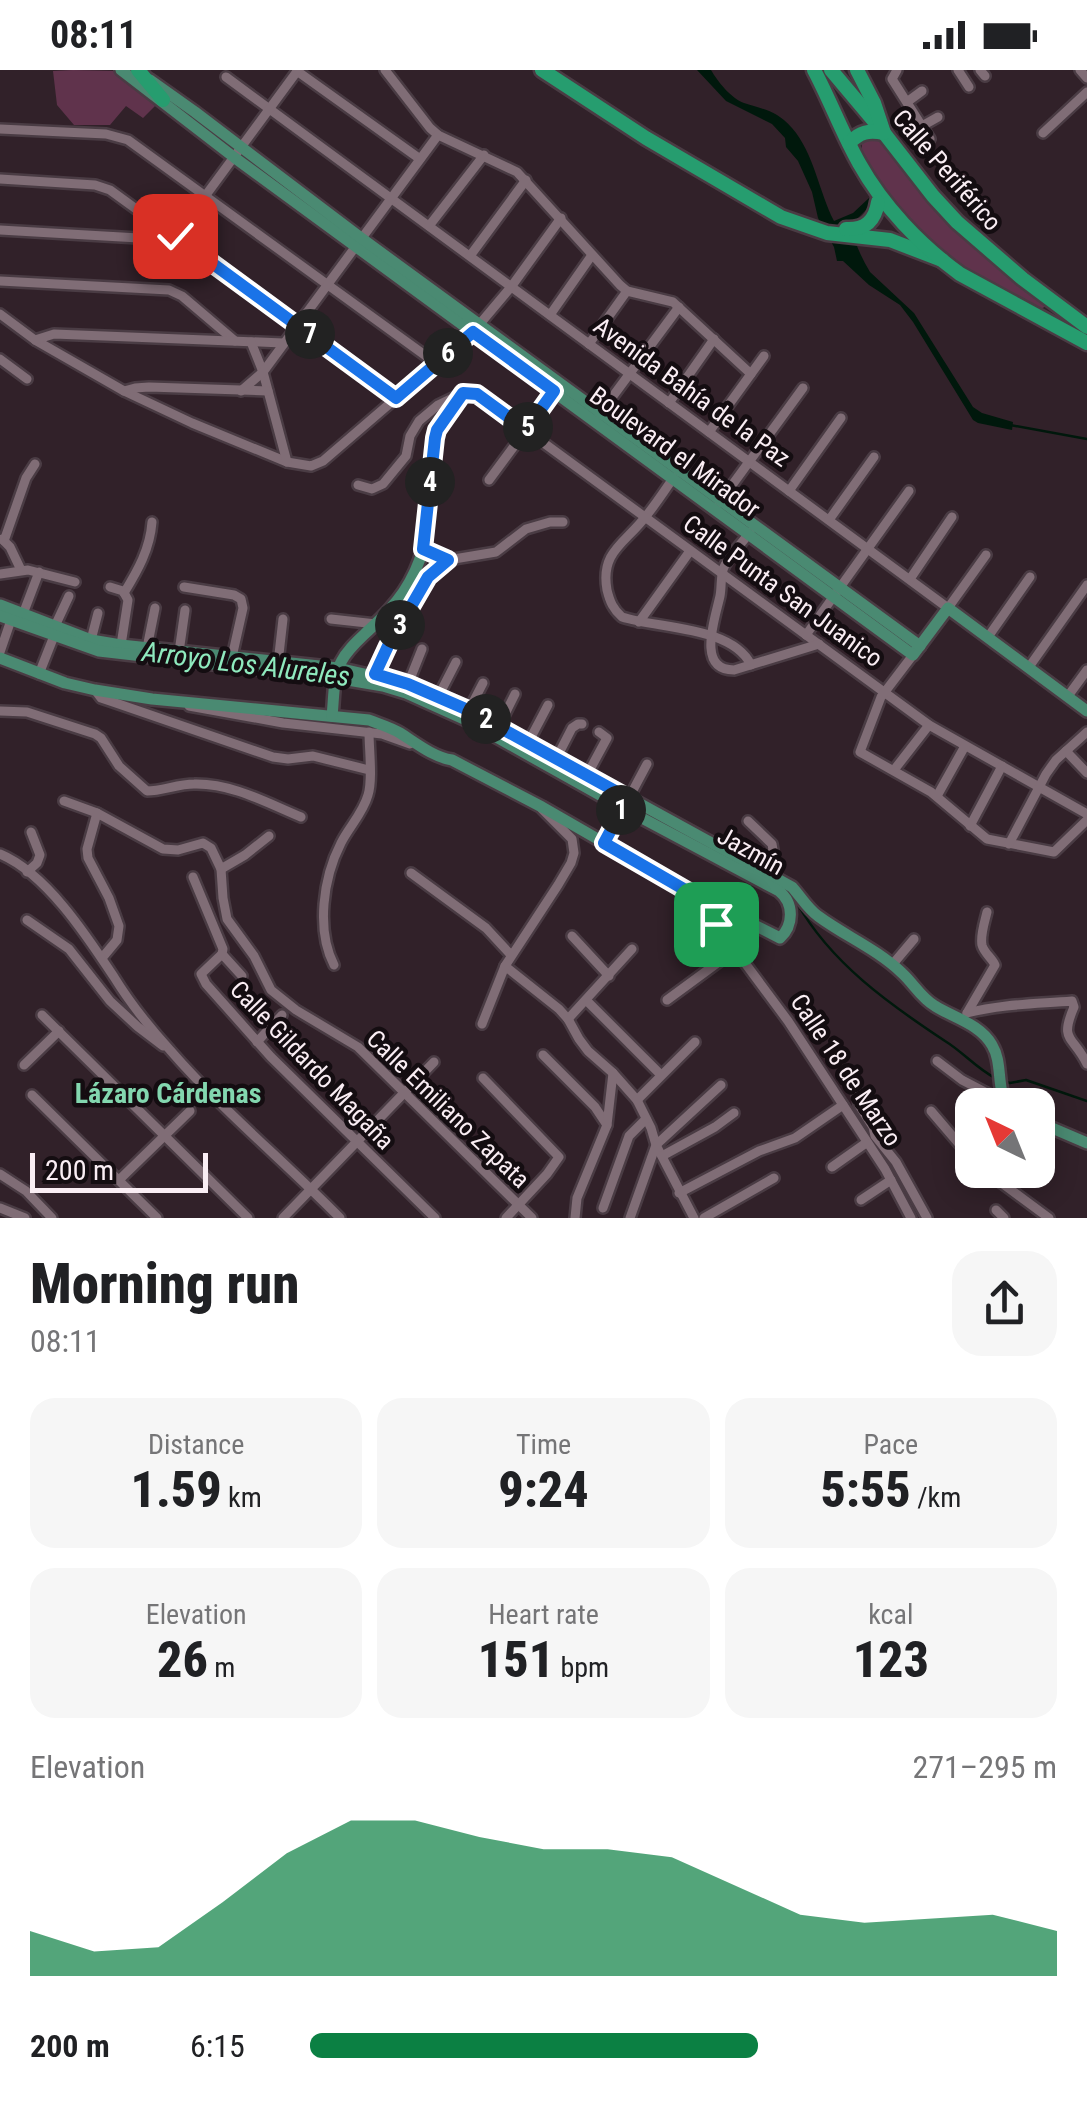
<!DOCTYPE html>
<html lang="en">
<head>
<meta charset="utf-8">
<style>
  :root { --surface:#fff; --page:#f6f6f6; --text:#202124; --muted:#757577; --accent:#0b8043 }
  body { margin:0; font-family:"Roboto Condensed",sans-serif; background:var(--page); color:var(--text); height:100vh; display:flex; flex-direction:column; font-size:38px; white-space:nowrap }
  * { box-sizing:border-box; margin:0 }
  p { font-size:32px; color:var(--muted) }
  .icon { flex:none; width:55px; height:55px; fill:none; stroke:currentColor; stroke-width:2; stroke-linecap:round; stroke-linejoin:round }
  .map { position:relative; height:1148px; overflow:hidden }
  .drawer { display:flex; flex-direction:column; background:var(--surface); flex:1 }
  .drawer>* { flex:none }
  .needle { width:65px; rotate:317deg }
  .buttons { position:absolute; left:955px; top:1018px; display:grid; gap:20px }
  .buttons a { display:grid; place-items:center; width:100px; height:100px; border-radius:20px; background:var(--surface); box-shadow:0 5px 25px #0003; font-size:50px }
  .scale { position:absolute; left:30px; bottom:25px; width:178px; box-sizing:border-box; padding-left:10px; border:5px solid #faeef4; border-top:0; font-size:28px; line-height:35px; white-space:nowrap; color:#faeef4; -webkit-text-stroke:8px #140d11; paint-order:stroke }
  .pin { position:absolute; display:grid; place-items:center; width:85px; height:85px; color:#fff; margin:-42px; border-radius:20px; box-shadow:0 5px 15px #0006 }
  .km { position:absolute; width:50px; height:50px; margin:-25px; border-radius:50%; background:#222; color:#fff; font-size:28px; line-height:50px; text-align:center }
  .round { display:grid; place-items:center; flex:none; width:105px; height:105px; border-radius:30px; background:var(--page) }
  .head { display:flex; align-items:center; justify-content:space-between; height:170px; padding:0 30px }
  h1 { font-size:55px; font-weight:800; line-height:75px }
  .stats { display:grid; grid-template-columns:repeat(3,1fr); gap:15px; height:170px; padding:10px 30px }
  .stats div { display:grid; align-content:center; border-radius:25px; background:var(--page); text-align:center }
  .stats b { font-size:50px; font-weight:800 }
  .stats small { font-size:28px; font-weight:400 }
  .stats p { font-size:28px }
  .chart { height:280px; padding:20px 30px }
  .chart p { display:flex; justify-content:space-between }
  .chart svg { width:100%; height:180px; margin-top:10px; fill:var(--accent); opacity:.7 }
  ul { padding:0 30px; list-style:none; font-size:32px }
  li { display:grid; grid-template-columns:160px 120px 1fr; align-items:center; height:75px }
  li i { height:25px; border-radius:12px; background:var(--accent) }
  .status { display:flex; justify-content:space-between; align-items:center; height:70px; padding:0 50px; background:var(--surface); direction:ltr }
  .status svg { height:28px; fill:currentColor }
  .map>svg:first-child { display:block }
  .green { fill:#60334c }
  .water { fill:#00180c }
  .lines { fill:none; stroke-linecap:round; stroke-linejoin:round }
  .stream { stroke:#00180c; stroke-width:2.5 }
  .minor-casing { stroke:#4a3c44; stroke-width:14 }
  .major-casing { stroke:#4a3c44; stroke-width:16 }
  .highway-casing { stroke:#4a3c44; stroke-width:19 }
  .minor { stroke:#806d76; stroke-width:9 }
  .major { stroke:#4a8a72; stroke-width:11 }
  .highway { stroke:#269d6f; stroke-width:14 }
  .route-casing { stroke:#fff; stroke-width:20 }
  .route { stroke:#1a73e8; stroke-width:12 }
  .labels { text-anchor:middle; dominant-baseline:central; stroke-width:9; stroke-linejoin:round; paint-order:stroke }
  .street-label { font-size:25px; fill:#faeef4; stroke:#140d11 }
  .water-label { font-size:28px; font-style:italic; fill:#8feabe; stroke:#140d11 }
  .neighbourhood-label { font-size:28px; font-weight:bold; fill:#83d7af; stroke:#140d11 }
</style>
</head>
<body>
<div class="status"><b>08:11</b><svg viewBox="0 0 49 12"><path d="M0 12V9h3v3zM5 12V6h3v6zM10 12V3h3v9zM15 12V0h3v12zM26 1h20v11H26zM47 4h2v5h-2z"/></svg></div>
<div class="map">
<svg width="1087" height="1148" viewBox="0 0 1087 1148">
  <rect width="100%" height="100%" fill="#312129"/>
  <g class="green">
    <path d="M 73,0 L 117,1 L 157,34 L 143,48 L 126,36 L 110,55 L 74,55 L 57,35 L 53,1 Z"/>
    <path d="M 875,68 L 884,72 L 1046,233 L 1046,236 L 1041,239 C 1016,224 987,214 963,198 C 920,170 890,129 861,87 L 862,74 L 868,69 Z"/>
  </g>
  <path class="water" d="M 697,0 L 711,0 C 718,12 731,28 744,33 C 765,40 776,40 792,58 C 814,83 819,122 834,151 L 853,143 L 869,128 L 871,130 L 867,139 L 850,156 C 855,173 861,187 870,202 L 914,243 L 973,337 L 982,343 L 1013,352 L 1012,360 L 978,353 L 973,350 L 913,252 L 900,235 L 869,215 L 843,191 L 837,191 L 834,177 L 818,148 L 812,122 L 798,91 L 786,77 L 785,68 L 772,54 L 726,31 Z"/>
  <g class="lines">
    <g class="stream">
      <path d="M 1010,355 L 1087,369"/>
      <path d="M 797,833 C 831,893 889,934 945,971 C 963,982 976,998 995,1008"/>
      <path d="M 1003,1011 L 1010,1013 L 1026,1010 L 1087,1031"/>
    </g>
    <defs>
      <g id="minor">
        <path d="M 385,0 L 430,58 L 438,65 L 517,102 L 620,215 L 627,221 L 673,232 L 751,304"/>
        <path d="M 897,0 L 892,9 L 930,69"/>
        <path d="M 958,0 L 969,17"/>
        <path d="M 980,0 L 985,6"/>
        <path d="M 1080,0 L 1087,8"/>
        <path d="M 297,1 L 420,89"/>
        <path d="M 226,7 L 948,538 L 986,485"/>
        <path d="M 907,32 L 922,21"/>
        <path d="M 922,56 L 938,47"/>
        <path d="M 0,59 L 106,64 L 128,70 L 437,294"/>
        <path d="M 1043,63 L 1087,22"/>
        <path d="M 0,109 L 95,115 L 110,120 L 396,328"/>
        <path d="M 429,156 L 484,85"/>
        <path d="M 0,160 L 156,169 L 175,167"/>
        <path d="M 175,167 L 298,0"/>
        <path d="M 470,186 L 526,110"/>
        <path d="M 0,211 L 169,220 L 182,226 L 235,271"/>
        <path d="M 0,244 L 35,270 L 124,321 L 192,353 L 287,392 L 311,396 L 323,391 L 473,262 L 511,217 L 561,148"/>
        <path d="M 550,245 L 592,185"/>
        <path d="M 35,270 L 54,264 L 283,273"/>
        <path d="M 251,272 L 263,302 L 287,392"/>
        <path d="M 589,274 L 627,221"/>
        <path d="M 0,289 L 27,309"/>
        <path d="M 124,321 L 135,318 L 149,317 L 268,321"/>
        <path d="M 241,321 L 263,302 L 438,65"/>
        <path d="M 669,333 L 714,269"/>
        <path d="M 599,345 L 679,237"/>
        <path d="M 709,362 L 764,286"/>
        <path d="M 674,407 C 665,420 656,434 646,446 C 626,473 600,481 607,520 C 610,532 613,539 622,547 C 659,559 732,556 751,595"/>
        <path d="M 489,410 L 526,360 L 929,655 L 1087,744"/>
        <path d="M 358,415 L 372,419 L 383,414 L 406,386 L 410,366 L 419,351 L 438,335 L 461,324"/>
        <path d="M 789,421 L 841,348"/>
        <path d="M 719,433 L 803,318"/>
        <path d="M 829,450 L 874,387"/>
        <path d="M 750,462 C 742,473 732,483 725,495 C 720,503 722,516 720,526 C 715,549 696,600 734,600 L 819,574"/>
        <path d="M 2,469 L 10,477 L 21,500"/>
        <path d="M 4,471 L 26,408 L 35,394"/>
        <path d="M 423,479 L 448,490"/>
        <path d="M 0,504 L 28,500 L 75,512"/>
        <path d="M 910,509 L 952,447"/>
        <path d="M 110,517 L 123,521 L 128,530 L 121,575"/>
        <path d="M 184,517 L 234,525 L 241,529 L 243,538 L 232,587"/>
        <path d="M 124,523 C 138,500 150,479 152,452"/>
        <path d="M 23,544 L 39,502"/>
        <path d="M 331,549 L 376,554"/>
        <path d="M 639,552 L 690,481"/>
        <path d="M 55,556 L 69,526"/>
        <path d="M 806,565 L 909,421"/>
        <path d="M 988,567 L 1030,507"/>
        <path d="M 91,570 L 98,543"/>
        <path d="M 147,578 L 155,538"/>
        <path d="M 0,582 L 11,550"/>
        <path d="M 179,582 L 185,540"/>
        <path d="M 913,585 L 881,627 L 860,682 L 931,722 L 987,769 L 1054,782 L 1087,750"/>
        <path d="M 278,593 L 283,549"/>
        <path d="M 1029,597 L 1087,515"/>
        <path d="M 39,604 L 54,566"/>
        <path d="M 375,605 L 387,576 L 427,507 L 448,490 L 496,482 L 526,459 L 550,452 L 563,452"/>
        <path d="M 408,614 L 422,579"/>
        <path d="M 95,620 L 101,628 L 110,631 L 273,687 L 288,689 L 313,686 L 369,700"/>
        <path d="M 439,625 L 456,592"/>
        <path d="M 1068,626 L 1087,600"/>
        <path d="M 189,636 L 283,653 L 382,664 L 410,674"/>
        <path d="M 469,640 L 483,613"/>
        <path d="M 0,641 L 27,642 L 95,664 L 101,668 L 119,696 L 147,721 C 162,721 178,714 194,714 C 232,713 267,733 301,747"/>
        <path d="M 499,656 L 515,624"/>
        <path d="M 528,673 L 548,635"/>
        <path d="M 1066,681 L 1087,703"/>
        <path d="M 556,689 L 572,658 L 578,654 L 582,654"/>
        <path d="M 894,700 L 929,655"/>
        <path d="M 587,705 L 607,668 L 599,662"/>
        <path d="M 937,726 L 965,676"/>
        <path d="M 64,731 L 97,743 L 163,779 L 178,780 L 203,773 L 211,778 L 221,799 L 223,828 L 227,849 L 254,886 L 271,920 L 296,940 L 358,977 L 532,1148"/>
        <path d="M 97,743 L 87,779 L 88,788 L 109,828 L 119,856 L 117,870 L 102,888"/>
        <path d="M 748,751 L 772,774 L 773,780 L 760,799"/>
        <path d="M 970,756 L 1002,696"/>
        <path d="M 605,773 L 647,694"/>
        <path d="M 1009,774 L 1046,704 L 1056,690 L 1087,662"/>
        <path d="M 0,784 C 46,803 87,866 114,907 C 130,933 150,958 170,980 C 223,1041 284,1091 340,1148"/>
        <path d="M 221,799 L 245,785 L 269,766"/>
        <path d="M 27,802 L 37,793 L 40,785 L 31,762"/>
        <path d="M 411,803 L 486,858 L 511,885"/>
        <path d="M 193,807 L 223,879 L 222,884 L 242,906"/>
        <path d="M 696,827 L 788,951 L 885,1099 L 911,1148"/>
        <path d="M 27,850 L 69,879 L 110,931 L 138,957 L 163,976"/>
        <path d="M 572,866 L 609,906"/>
        <path d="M 222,884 L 201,904 L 206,914 L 271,987 L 435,1148"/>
        <path d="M 334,895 C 316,860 323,808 341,773 C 349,757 363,743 368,725 C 373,709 369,680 369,662"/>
        <path d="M 892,895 L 914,869"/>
        <path d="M 505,896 L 559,939 L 568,949 L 579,969 L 588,981 L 613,1003 L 637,1030 L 651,1058 L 656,1075 L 694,1148"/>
        <path d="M 667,930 L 735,880"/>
        <path d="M 587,931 L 661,1005"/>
        <path d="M 967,943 C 1002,934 1036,934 1072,931 L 1074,937 C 1059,972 1073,965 1087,994"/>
        <path d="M 967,943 L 995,895 C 992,888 984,883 982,875 C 980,865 985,851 987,842"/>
        <path d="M 42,945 L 248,1148"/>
        <path d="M 568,949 L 632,879"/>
        <path d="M 482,954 L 505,896 L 558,815 L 571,793 L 574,783 L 572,769 L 542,739"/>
        <path d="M 257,972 L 282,945"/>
        <path d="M 543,985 L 595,1037 L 607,1055"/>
        <path d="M 937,991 L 962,1010 L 1004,1032"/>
        <path d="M 24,995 L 59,961"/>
        <path d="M 483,1008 L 559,1087 L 547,1104 L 506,1148"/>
        <path d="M 856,1017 L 859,1035 L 873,1057 L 875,1066 L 896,1092 L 927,1148"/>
        <path d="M 32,1025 L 157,1148"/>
        <path d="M 637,1030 L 695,972"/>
        <path d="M 931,1041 L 972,1089"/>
        <path d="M 662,1086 L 715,1057 L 734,1043"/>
        <path d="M 832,1097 L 866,1073"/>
        <path d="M 984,1100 L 1049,1148"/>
        <path d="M 0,1104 L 26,1121 L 52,1148"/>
        <path d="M 119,1110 L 190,1041"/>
        <path d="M 679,1123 L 759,1081 L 795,1068 L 843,1035"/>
        <path d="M 861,1130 L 891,1110"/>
        <path d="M 0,1138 L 25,1148"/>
        <path d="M 603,1138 L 629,1066 L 646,1049"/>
        <path d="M 996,1140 L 1004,1148"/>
        <path d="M 283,1148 L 434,992"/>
        <path d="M 575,1148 L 577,1128 L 607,1055 L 613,1003"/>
        <path d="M 630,1148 L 656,1075 L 721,1015"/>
        <path d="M 704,1148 L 774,1108"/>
      </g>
      <g id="major">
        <path d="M 121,0 L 235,88 L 913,585 L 948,538 L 1087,641"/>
        <path d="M 150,10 L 195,42 L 361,168 L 920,576"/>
        <path d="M 0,535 L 91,570 L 121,575 L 338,598 L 408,614 L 469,640 L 792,817 C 801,827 808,839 818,846 C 845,866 877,879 902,903 C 914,914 921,928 935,936 C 954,948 980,954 992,975 C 1003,993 996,1017 1007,1035"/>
        <path d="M 0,546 L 99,581 L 336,608 L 383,616 L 406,623 L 466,650 L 623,738 L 779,821 C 794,833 794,855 780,868 L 695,825 L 542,737 L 452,690 C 433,687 416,673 400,663 C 390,657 379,654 369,650 L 152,629 L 95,620 L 65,613 L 0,588"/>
        <path d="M 332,646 C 334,629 333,607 341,592 C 348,578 361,568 372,557 C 397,534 414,512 423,479 L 435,368 C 439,351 453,337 463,323 L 477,324 L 526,360 L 557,317"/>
        <path d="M 1038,1052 L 1087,1073"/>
      </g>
      <g id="highway">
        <path d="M 138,0 L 163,30"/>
        <path d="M 542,0 L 646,68 L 781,147 L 827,163 L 890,170 L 942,190"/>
        <path d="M 814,0 C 830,30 842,63 859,93 C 883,136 920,175 960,204 L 1087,273"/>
        <path d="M 831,0 L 884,63 L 933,126 L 957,152 L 1023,209 L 1087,257"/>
        <path d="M 849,73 C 860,62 868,60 884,63 L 874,33 L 857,0"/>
        <path d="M 846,159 C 865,160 875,151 878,132"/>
      </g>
    </defs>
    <use href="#minor" class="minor-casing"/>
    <use href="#major" class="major-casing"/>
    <use href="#highway" class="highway-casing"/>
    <use href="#minor" class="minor"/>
    <use href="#major" class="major"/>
    <use href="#highway" class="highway"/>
  </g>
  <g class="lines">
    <defs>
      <path id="route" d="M 175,166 L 396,328 L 473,262 L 554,321 L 526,360 L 477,324 L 463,323 L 437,360 L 435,368 L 423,479 L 448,490 L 428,507 L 388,576 L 375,604 L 408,614 L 468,640 L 628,728 L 604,773 L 694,825 L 716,854"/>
    </defs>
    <use href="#route" class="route-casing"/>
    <use href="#route" class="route"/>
  </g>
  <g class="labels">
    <g class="street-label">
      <text transform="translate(947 100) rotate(49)">Calle Periférico</text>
      <text transform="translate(692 322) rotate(36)">Avenida Bahía de la Paz</text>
      <text transform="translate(675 382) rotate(36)">Boulevard el Mirador</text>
      <text transform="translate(783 521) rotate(36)">Calle Punta San Juanico</text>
      <text transform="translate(751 781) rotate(29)">Jazmín</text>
      <text transform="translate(312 995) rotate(46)">Calle Gildardo Magaña</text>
      <text transform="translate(846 1000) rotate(56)">Calle 18 de Marzo</text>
      <text transform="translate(448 1039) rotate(44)">Calle Emiliano Zapata</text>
    </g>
    <g class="water-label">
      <text transform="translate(246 594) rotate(7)">Arroyo Los Alureles</text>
    </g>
    <g class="neighbourhood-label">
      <text x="168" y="1023">Lázaro Cárdenas</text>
    </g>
  </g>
</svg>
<div class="buttons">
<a><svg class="needle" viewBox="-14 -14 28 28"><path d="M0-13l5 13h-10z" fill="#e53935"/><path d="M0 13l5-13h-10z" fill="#757577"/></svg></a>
</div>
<div class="scale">200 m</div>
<div class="pin" style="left:716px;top:854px;background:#1e9e55"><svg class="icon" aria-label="arrive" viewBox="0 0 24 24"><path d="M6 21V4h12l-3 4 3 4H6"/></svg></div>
<div class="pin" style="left:175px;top:166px;background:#d93025"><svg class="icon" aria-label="check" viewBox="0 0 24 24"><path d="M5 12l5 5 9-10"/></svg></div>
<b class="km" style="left:621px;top:740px">1</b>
<b class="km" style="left:486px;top:649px">2</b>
<b class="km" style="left:400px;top:555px">3</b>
<b class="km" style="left:430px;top:412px">4</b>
<b class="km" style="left:528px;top:357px">5</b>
<b class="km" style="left:448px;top:283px">6</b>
<b class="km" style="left:310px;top:264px">7</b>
</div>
<section class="drawer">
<div class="head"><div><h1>Morning run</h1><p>08:11</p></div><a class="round"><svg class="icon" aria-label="share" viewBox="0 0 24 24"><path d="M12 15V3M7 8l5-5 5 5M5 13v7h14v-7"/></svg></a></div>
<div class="stats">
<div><p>Distance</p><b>1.59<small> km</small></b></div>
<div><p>Time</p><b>9:24</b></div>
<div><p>Pace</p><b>5:55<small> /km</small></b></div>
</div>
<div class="stats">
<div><p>Elevation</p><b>26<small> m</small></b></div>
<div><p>Heart rate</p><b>151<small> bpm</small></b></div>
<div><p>kcal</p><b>123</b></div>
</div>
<div class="chart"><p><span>Elevation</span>271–295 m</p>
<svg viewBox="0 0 160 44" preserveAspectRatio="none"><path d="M0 44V33L10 38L20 37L30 26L40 14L50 6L60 6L70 10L80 13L90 13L100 15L110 22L120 29L130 31L140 30L150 29L160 33V44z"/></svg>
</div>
<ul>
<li><b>200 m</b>6:15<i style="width:60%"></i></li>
</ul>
</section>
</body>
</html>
